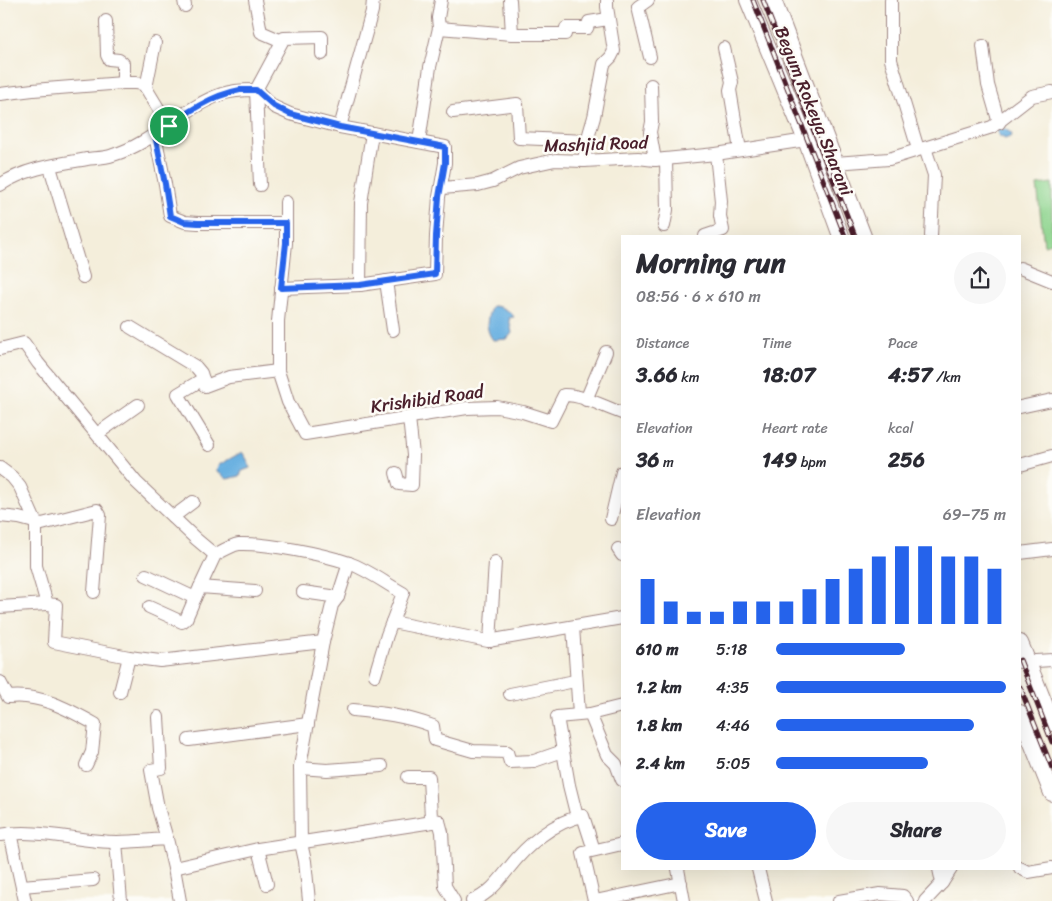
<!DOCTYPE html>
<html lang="en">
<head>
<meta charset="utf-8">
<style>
  :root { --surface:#fff; --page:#f7f7f7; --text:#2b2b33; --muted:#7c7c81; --accent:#2563eb }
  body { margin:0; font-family:Sriracha,sans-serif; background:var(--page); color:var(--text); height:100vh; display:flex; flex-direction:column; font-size:19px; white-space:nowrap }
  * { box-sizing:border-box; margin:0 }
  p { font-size:16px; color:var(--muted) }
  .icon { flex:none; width:28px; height:28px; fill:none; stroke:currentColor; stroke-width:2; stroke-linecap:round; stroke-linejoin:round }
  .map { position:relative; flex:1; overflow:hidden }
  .side { position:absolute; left:621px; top:235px; width:400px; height:635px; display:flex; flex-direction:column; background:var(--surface); border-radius:0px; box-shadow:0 5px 20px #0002 }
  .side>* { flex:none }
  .pin { position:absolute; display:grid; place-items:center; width:42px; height:42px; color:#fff; margin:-21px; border:2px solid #fff; border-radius:50%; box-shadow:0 1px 5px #0007 }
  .round { display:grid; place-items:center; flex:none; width:52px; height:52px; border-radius:26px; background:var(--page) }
  .headline { display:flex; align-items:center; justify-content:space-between; height:85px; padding:0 15px }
  h1 { font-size:28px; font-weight:700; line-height:38px }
  .figures { display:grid; grid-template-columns:repeat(3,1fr); gap:8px; height:85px; padding:5px 15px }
  .figures div { display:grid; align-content:center }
  .figures b { font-size:21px; font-weight:700 }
  .figures small { font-size:14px; font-weight:400 }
  .figures p { font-size:14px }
  .chart { height:140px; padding:10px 15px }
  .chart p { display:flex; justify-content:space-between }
  .chart svg { width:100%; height:90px; margin-top:5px; stroke:var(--accent); stroke-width:6 }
  .button { display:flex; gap:10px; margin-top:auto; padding:10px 15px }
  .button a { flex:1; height:58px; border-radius:30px; background:var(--accent); color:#fff; font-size:20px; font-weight:700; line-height:58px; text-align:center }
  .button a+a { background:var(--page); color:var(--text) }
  ul { padding:0 15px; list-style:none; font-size:16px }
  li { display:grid; grid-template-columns:80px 60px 1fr; align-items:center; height:38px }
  li i { height:12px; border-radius:6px; background:var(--accent) }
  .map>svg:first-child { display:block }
  .green { fill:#8ed48e; stroke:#6c7a5c }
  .water { fill:#6bb1e1; stroke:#5a6886 }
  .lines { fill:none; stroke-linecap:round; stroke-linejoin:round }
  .minor-casing { stroke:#9f8683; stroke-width:14 }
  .major-casing { stroke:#9f8683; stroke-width:18 }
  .minor { stroke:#fff; stroke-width:12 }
  .major { stroke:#fff; stroke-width:16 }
  .rail-casing { stroke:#4a1f2b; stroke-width:5 }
  .rail { stroke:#fdfcf7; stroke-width:3; stroke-dasharray:9; stroke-linecap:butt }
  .route-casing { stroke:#fff; stroke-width:10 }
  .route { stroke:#2563eb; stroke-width:6 }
  .labels { text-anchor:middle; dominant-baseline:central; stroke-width:5; stroke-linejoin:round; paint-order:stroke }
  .street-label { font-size:18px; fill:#4a1f2b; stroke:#fdfcf7 }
</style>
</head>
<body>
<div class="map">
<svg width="1052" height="901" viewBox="0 0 1052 901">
  <rect width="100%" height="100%" fill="#fdfcf7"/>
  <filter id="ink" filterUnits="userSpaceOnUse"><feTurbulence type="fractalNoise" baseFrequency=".02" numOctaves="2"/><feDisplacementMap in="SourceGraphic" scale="10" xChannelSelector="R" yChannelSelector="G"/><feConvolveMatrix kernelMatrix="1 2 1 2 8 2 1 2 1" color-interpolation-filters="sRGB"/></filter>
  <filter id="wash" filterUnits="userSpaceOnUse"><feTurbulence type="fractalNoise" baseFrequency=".0096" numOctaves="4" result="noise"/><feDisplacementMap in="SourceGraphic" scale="20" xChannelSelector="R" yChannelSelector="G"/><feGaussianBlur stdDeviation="1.12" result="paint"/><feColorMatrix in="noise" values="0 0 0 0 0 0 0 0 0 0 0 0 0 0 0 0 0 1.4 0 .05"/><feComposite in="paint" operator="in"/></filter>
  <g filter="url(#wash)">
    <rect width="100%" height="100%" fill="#f4eedb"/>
    <path class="green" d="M 1052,183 L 1052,243 L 1044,245 L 1037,185 Z"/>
    <g class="water">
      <path d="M 997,128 L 1005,129 L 1011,133 L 1012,136 L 1005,139 L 998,135 Z"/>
      <path d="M 492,306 C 500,306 510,310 514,317 L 509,318 L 512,333 L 507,339 L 493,340 C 485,330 486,318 492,306 Z"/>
      <path d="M 242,452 L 248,461 L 250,468 L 242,471 L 240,476 L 227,479 L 216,470 L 219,465 Z"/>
    </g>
  </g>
  <g filter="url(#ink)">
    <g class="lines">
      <defs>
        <g id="minor">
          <path d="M 184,0 L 185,6"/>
          <path d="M 255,0 L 261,32 L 282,41"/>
          <path d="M 510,0 L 512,34"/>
          <path d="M 648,0 L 638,7 L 650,57"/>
          <path d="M 891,0 L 891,60 L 918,149"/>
          <path d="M 106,21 L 107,55 L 109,59 L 119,60 L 123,63 L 123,83"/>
          <path d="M 439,28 L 512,34 L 565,34 L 566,28 L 587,28 L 589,22 L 608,19"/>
          <path d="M 983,46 L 988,85 L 999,123"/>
          <path d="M 724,48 L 732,82 L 730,90 L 740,150"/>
          <path d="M 651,85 L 652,122 L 650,132 L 655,160"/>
          <path d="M 146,88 L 155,43"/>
          <path d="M 0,94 L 33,90 L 123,83 L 135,83 L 143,84 L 146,88 L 169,126"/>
          <path d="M 453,112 L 517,104 L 519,138 L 587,141"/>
          <path d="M 340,127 L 372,11 L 373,0"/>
          <path d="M 155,135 L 165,184 L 170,216 L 185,222 L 198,223 L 286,223"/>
          <path d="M 419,142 L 430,67 L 439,28 L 438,18 L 441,0"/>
          <path d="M 925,148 L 934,175 L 931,236"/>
          <path d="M 584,161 L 587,141 L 594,117 L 604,64 L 611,57 L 614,51 L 607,7 L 607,0"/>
          <path d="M 835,163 L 889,159 L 992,127 L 1032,96 L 1052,92"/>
          <path d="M 50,167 L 83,277"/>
          <path d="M 0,185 C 25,168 58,164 87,159 C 95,158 105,158 113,155 C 154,143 183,107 222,94 C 233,90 245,90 256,90 L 274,107 L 290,114 L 340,127 L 445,147 L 445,163 L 439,197 L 436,236 L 435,274 L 360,285 L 281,288"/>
          <path d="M 260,185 L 256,90 L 284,38 L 322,37 L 322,54"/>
          <path d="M 442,188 L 478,185 L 493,181 L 519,168 L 555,160 L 584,161 L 638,158 L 655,160 L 716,154 L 806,140"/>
          <path d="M 286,202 L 286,243 L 278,321 L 278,371 L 288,402 L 305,434 L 467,408 L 497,407 L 523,412 L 551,421 L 564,395 C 584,395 604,407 622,413"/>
          <path d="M 664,226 L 667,210 L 666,159"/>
          <path d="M 705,236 L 723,230 L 720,216 L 721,201 L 716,154"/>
          <path d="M 1020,268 L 1052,281"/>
          <path d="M 386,281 L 393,330"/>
          <path d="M 360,285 L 361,203 L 372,133"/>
          <path d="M 130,327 L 196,367 L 201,373 L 205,386 L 229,377 L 278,371"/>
          <path d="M 0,349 L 24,343 L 38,363 L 136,482 L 196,539 L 215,555"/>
          <path d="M 203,379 L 178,394 L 209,445"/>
          <path d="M 586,400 L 606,352"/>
          <path d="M 1020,407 L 1052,400"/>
          <path d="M 97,434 L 138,405"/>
          <path d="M 1020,465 L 1052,456"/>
          <path d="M 0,468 L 12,477 L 20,487 L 36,523 L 36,566 L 47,604 L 56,605 L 54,642 L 129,657 L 160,661 L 323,642"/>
          <path d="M 396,473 L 399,484 L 412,485 L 413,455 L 409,418"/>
          <path d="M 0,516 L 19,518 L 42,524 L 97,510 L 100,515 L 94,592"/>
          <path d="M 173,517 L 193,502"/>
          <path d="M 611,519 L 622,472"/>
          <path d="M 618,549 L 622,555"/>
          <path d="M 1020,553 L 1052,549"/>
          <path d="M 146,575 L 195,598 L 200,587 L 255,591"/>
          <path d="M 200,587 L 215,555 C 222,551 232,545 239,544 C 267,543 322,554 349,563 C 368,570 385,583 403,593 L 392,622 L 488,641 L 622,618"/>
          <path d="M 303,592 L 338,597"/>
          <path d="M 0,607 L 47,604"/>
          <path d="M 149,607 L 182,622 L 186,619 L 195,598"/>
          <path d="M 573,627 L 579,714"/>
          <path d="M 490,641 L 495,562"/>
          <path d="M 1020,662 L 1052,660"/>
          <path d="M 375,675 L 387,635 L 392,622"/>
          <path d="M 0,682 L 8,697 C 39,693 68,709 95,724 L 92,752 L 86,765"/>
          <path d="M 120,692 L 129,657"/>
          <path d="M 510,694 L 575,681"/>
          <path d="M 353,710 C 382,713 406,716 433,726 L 435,740 L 473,751 L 507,752 L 510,762 L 534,761 L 563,751"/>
          <path d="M 590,714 L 607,755 L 616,764 L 622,780"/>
          <path d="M 158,717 L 161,768 L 151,770 L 158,808 L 167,839"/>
          <path d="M 189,740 L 308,724"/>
          <path d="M 300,768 L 327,770 L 382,766"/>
          <path d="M 408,777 L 429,777 L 431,818 L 439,821 L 442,832 L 445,886 L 454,901"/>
          <path d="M 577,817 L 569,785 L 557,717 L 590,714 L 622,706"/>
          <path d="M 10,833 L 25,901"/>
          <path d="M 0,835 C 39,828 78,842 117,842 C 133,842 150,840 167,839 L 174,868 L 258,849 L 439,821"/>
          <path d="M 116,842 L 121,901"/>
          <path d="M 258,849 L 267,884"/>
          <path d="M 174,868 L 180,901"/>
          <path d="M 1020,868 L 1028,872 L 1052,868"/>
          <path d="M 678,869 L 684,901"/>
          <path d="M 758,869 L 766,901"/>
          <path d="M 942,883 L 951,869"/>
          <path d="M 22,886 L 93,880"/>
          <path d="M 309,901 L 305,861 L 301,843 L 300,766 L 323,642 L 332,605 L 338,597 L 349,563"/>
          <path d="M 472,901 C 489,894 498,882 509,868 C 526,846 554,821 583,816 L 594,850"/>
          <path d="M 594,901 L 583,853 L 622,844"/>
          <path d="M 595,901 L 681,883"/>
          <path d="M 839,901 L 880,894 L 903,896 L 907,901"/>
          <path d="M 925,901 L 942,883 L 939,869"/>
        </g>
        <g id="major">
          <path d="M 748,0 L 806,140 L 841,236"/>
          <path d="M 773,0 L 863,236"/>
          <path d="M 1020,643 L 1052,723"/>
          <path d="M 1020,713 L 1052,793"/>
        </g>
      </defs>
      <use href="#minor" class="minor-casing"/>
      <use href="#major" class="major-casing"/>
      <use href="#minor" class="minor"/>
      <use href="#major" class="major"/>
      <defs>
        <g id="rail">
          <path d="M 753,0 L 845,236"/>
          <path d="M 763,0 L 855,236"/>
          <path d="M 1020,660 L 1052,742"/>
          <path d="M 1020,687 L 1052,768"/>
        </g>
      </defs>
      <use href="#rail" class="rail-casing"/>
      <use href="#rail" class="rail"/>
    </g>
  </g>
  <g class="lines" filter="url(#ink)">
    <defs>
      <path id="route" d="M 240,90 L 256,90 L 274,106 L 290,114 L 340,127 L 445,147 L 445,163 L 439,197 L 436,236 L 435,274 L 360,285 L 281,288 L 286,243 L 286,223 L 198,223 L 184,222 L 170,216 L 165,184 L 155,135 C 182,116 208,96 240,90 Z"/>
    </defs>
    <use href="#route" class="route-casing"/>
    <use href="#route" class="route"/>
  </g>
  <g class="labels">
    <g class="street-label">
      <text transform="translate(814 111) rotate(68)">Begum Rokeya Sharani</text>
      <text transform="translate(596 144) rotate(-2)">Mashjid Road</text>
      <text transform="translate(427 399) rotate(-8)">Krishibid Road</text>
    </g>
  </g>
</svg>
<div class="pin" style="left:169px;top:126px;background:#1e9e55"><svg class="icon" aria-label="arrive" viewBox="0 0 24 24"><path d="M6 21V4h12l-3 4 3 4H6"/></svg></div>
<section class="side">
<div class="headline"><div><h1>Morning run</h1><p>08:56 · 6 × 610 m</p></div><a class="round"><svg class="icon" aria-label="share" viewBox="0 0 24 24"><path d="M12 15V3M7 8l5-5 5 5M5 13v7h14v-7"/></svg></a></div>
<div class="figures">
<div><p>Distance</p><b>3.66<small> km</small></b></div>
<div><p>Time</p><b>18:07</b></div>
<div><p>Pace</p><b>4:57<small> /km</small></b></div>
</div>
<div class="figures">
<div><p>Elevation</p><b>36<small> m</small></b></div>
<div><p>Heart rate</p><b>149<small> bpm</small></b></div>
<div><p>kcal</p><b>256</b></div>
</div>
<div class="chart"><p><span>Elevation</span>69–75 m</p>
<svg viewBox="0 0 160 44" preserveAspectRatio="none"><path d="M5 44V22M15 44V33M25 44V38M35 44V38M45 44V33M55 44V33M65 44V33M75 44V27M85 44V22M95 44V17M105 44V11M115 44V6M125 44V6M135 44V11M145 44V11M155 44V17"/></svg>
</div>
<ul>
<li><b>610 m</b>5:18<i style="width:56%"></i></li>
<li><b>1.2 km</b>4:35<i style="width:100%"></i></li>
<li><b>1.8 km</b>4:46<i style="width:86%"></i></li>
<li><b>2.4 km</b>5:05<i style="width:66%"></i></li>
</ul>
<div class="button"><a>Save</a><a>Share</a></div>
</section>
</div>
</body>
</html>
